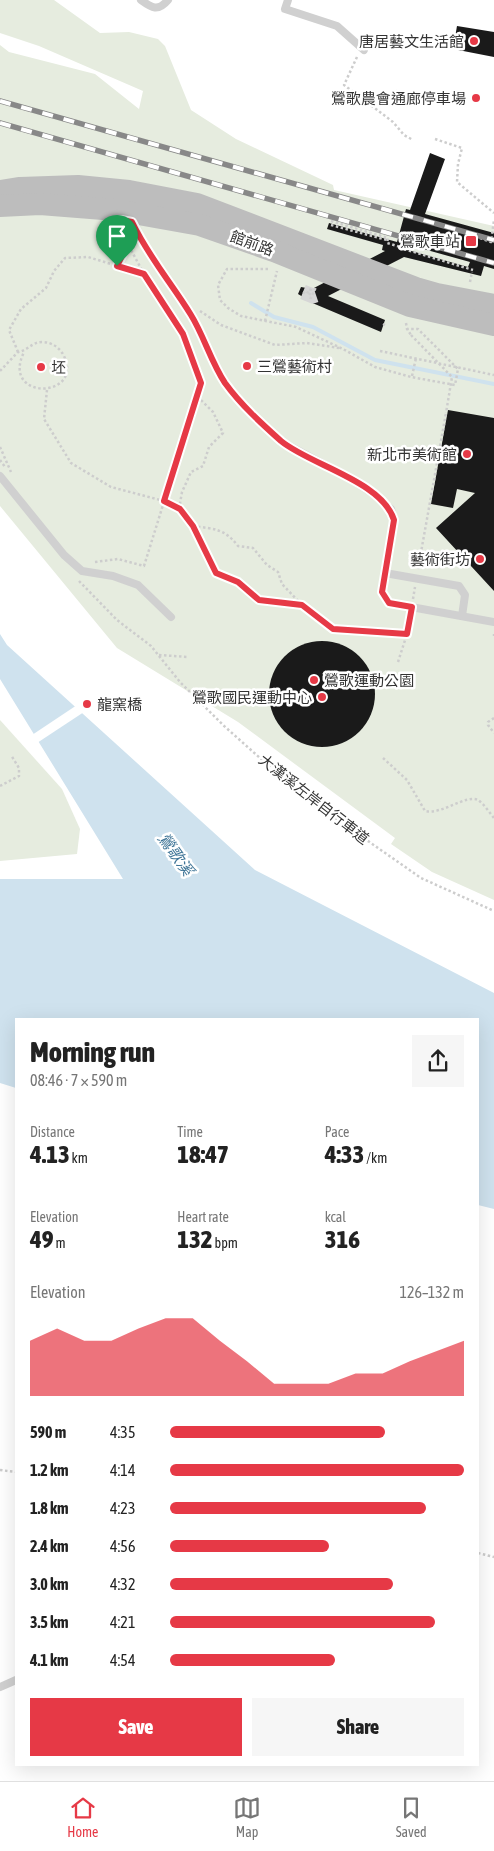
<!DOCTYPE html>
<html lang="en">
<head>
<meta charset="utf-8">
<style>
  :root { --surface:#fff; --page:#f6f6f6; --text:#222; --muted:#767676; --line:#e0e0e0; --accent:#e63946 }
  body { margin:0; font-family:"Asap Condensed","Noto Sans TC",sans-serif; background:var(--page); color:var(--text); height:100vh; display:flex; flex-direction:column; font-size:19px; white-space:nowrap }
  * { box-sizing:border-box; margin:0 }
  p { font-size:16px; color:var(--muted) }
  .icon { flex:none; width:28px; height:28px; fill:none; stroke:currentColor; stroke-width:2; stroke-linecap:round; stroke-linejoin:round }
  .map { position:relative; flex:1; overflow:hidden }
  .details { position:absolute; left:15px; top:1018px; width:464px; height:748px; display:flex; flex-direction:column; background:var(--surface); border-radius:0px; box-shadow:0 5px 20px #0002 }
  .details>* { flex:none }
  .pin { position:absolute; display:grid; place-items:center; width:42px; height:42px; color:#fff; margin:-51px -21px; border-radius:50% 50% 50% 0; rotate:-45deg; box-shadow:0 0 5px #0007 }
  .pin .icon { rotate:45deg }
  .round { display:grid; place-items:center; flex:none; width:52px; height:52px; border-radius:0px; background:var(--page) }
  .headline { display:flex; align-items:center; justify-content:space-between; height:85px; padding:0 15px }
  h1 { font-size:28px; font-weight:800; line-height:38px }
  .metrics { display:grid; grid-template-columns:repeat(3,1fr); gap:8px; height:85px; padding:5px 15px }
  .metrics div { display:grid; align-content:center }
  .metrics b { font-size:25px; font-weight:800 }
  .metrics small { font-size:14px; font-weight:400 }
  .metrics p { font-size:14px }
  .chart { height:140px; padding:10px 15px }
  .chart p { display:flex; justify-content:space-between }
  .chart svg { width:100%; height:90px; margin-top:5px; fill:var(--accent); opacity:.7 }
  .cta { display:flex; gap:10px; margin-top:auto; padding:10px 15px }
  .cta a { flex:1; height:58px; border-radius:0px; background:var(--accent); color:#fff; font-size:20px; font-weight:800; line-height:58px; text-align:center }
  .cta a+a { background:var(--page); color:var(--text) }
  ul { padding:0 15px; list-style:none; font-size:16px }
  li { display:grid; grid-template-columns:80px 60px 1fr; align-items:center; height:38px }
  li i { height:12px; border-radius:6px; background:var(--accent) }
  .dock { display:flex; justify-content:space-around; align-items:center; height:70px; border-top:1px solid var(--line); background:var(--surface); font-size:14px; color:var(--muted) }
  .dock a { display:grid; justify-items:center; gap:2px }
  .dock .current { color:var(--accent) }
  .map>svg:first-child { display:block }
  .green { fill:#e6ecdf }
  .water { fill:#cfe2ee }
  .pier { fill:#fff }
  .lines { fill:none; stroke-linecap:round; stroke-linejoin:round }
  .stream { stroke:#cfe2ee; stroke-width:4 }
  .building { fill:#1a1a1a; fill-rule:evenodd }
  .street-tunnel { stroke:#d6d6d6; stroke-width:15; stroke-dasharray:15 8; stroke-linecap:butt }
  .path { stroke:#cdcdcd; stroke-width:2.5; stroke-dasharray:2.5 2.5; stroke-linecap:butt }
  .lane { stroke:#d0d0d0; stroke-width:8 }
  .secondary { stroke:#bdbdbd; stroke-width:22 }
  .rail-casing { stroke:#888; stroke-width:5.5 }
  .rail { stroke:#fff; stroke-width:4; stroke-dasharray:11; stroke-linecap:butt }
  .path-bridge { stroke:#cdcdcd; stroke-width:2.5; stroke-dasharray:2.5 2.5; stroke-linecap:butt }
  .route-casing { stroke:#fff; stroke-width:10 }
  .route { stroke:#e63946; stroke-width:6 }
  .poi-dot { fill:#e63946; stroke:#fff; stroke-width:2 }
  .labels { text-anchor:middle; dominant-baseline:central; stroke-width:5; stroke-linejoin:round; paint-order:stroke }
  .poi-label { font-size:15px; fill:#333; stroke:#fff; text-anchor:end }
  .street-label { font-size:15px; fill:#333; stroke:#fff }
  .water-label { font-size:16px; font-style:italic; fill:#3f7597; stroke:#fff }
</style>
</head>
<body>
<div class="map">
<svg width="494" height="1781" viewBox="0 0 494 1781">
  <rect width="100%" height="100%" fill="#fff"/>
  <g class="green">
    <path d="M 0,0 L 54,0 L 100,33 L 129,32 L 158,39 L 165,46 L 191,110 L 236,139 L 333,185 L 334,190 L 494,226 L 494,900 L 432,872 L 391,844 L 395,838 L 238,722 L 117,648 L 0,506 L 0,45 L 9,52 L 95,74 L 139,109 L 143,91 L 39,46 L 0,33 Z"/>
    <path d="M 0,720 L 62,789 L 80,829 L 77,854 L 0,861 Z"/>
  </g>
  <path class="water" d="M 0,634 L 7,645 L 255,870 L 494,993 L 494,1209 L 478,1205 L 478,1019 L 16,1019 L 16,1088 L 0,1083 L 0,879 L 123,879 L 0,679 Z"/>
  <path class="pier" d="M 77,705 L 84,712 L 37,743 L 32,735 Z"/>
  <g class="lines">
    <path class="stream" d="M 251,303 L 274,317 L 313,327 L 375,360 L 494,384"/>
  </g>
  <g class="building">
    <path d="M 457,26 L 494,32 L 494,57 L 453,49 Z"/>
    <path d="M 430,153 L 445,159 L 425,214 L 494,233 L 494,269 L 484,266 L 481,276 L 404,257 L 328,296 L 385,320 L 381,332 L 303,299 L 303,297 L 298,294 L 301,287 L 312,289 L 385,251 L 382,250 L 383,245 L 327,229 L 329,223 L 397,242 L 406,209 L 410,210 ZM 409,245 L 470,262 L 468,267 L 408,250 Z"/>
    <path d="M 448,410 L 494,418 L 494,591 L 436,528 L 475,493 L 457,489 L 453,508 L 431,504 Z"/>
    <circle cx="322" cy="694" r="53"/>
  </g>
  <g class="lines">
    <path class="street-tunnel" d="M 303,292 L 313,296 L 316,295"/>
    <g class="path">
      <path d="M 357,57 L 344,85 L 393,122 L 404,135 L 413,140"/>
      <path d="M 396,91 L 439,98"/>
      <path d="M 435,139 L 462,148 L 458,164 L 457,182 L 494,213"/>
      <path d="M 331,221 L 388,238 L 387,243 L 404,248"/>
      <path d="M 331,225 L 387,240"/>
      <path d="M 480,238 L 491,242 L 494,220"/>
      <path d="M 404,249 L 473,270"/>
      <path d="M 117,266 L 125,250 L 119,228"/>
      <path d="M 268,269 L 227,269 L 218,285 L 220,300 L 228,308 L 241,316 L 296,327 L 343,349 L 375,367 L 411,377 L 455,385 L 458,369 L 418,329 L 407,329"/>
      <path d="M 470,282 L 472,272"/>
      <path d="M 303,292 L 307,294 L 309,289 L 311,290 L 309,297 L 311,298 L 316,287"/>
      <path d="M 200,311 L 221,325 L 275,345 L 307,343 L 339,348"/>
      <path d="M 265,321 L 277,271"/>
      <path d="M 406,323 L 407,329 L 411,335"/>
      <path d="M 383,324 L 385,325"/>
      <path d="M 380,351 L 494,375"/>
      <path d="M 18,352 L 9,330 L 21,309 L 46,288 L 54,271 L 65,258 L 88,257 L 144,274"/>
      <path d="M 0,371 L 18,352 C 27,351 32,342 42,342 C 52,342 60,348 64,356 C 84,399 0,401 24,352"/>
      <path d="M 412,376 L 416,358"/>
      <path d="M 47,390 L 44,419 L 71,463 L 111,487 L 164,501 L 179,509 L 193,526 L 216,573 L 238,582 L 259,600 L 302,605 L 333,629 L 407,634"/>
      <path d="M 0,447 L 11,472"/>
      <path d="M 0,460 L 5,467"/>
      <path d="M 179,509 L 182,492 L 191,472 L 203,466 L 209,447 L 223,433 L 213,412 L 197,396"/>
      <path d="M 193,526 C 214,529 224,528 238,546 L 253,548 L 267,565 L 278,572 L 282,584 L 302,605"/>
      <path d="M 95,562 L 118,559 L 144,566 L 201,383 L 183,334 L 144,274 L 130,248 L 125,233"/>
      <path d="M 418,569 L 446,413"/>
      <path d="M 79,581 L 117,620 L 151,646 L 180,682 L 223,725 L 279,775 L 325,811 L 421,878 L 494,911"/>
      <path d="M 413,599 L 415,587"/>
      <path d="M 494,634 L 494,636"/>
      <path d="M 159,655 L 188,657"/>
      <path d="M 398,662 L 407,634 L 410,616"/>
      <path d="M 494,718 L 488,722 L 488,725 L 494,733"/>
      <path d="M 383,758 L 407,780 L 425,811 C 442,815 466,794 478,800 C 484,804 489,812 494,818"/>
      <path d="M 0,786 L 19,776 L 19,768 L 11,755"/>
      <path d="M 0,1470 L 16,1472"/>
      <path d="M 478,1553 L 494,1557"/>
    </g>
    <g class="lane">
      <path d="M 141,0 C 152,8 158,12 168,0"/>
      <path d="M 288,0 L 285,9 L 337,26 L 364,50 L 363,47"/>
      <path d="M 129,217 L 154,261 L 191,316 L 225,383 L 256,419 L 284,443 L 346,476 L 375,495 L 391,509 L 394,519 L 382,592 L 389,603 L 494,622"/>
      <path d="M 0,476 L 64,555 L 82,571 L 113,576 L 138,585 L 171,617"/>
      <path d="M 385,573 L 459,586 L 465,595 L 462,616"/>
      <path d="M 0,1687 L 16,1680"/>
    </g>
    <g class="secondary">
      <path d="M 0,191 L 20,188 L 78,186 L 129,191 L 197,204 L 416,288 L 437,294 L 494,305"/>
      <path d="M 0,206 L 40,204 L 116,210 L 200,225 L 274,251 L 410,306 L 494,325"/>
    </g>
    <defs>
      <g id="rail">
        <path d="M 0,101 L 494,240"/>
        <path d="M 0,123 L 494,263"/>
      </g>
    </defs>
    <use href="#rail" class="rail-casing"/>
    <use href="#rail" class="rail"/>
    <path class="path-bridge" d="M 411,335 L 452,377 L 446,413"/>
  </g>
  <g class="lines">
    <defs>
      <path id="route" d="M 121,220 L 132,222 C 148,256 172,284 191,315 C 204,336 211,362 225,383 C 241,405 261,423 281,441 C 310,465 382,481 394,520 L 382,592 L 389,603 L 412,607 L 407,634 L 333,629 L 302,605 L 259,600 L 238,582 L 216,573 L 193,526 L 180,509 L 164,501 L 201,383 L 183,334 L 144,274 L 117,266 L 125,250 L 119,228 Z"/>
    </defs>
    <use href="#route" class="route-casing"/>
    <use href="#route" class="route"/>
  </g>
  <g class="poi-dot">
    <circle cx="474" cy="41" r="5"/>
    <circle cx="476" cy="98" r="5"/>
    <rect x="465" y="235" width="12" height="12" rx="2.5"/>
    <circle cx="247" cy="366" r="5"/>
    <circle cx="41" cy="367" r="5"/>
    <circle cx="467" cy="454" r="5"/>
    <circle cx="480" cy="559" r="5"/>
    <circle cx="314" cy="680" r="5"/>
    <circle cx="322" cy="697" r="5"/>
    <circle cx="87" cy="704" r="5"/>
  </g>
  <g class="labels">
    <g class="poi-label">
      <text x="464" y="41">唐居藝文生活館</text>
      <text x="466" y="98">鶯歌農會通廊停車場</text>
      <text x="460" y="241">鶯歌車站</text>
      <text x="257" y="366" text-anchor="start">三鶯藝術村</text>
      <text x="51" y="367" text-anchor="start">坯</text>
      <text x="457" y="454">新北市美術館</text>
      <text x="470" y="559">藝術街坊</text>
      <text x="324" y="680" text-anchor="start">鶯歌運動公園</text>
      <text x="312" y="697">鶯歌國民運動中心</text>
      <text x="97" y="704" text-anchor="start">龍窯橋</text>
    </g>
    <g class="street-label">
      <text transform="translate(252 243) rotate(20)">館前路</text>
      <text transform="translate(314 799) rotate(38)">大漢溪左岸自行車道</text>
    </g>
    <g class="water-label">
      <text transform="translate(176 854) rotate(54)">鶯歌溪</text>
    </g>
  </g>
</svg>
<div class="pin" style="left:117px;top:266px;background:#1e9e55"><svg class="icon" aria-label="arrive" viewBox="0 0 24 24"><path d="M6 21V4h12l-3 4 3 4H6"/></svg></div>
<section class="details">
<div class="headline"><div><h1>Morning run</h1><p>08:46 · 7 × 590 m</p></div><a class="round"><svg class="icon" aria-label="share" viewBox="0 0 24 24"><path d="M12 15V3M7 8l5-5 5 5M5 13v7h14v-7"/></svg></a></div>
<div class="metrics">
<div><p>Distance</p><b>4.13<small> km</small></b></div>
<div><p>Time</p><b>18:47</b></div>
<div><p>Pace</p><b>4:33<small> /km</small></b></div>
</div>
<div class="metrics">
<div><p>Elevation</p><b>49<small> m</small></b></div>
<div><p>Heart rate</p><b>132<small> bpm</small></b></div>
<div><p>kcal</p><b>316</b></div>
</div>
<div class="chart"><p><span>Elevation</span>126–132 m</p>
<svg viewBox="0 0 160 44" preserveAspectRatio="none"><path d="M0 44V17L10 11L20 17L30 17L40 11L50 6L60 6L70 17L80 27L90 38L100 38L110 38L120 33L130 33L140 27L150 22L160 17V44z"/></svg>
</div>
<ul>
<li><b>590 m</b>4:35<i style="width:73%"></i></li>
<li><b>1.2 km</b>4:14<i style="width:100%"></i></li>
<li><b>1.8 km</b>4:23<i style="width:87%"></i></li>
<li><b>2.4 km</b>4:56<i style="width:54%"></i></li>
<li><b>3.0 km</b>4:32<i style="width:76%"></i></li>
<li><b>3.5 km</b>4:21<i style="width:90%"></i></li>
<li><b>4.1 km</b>4:54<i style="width:56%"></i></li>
</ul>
<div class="cta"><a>Save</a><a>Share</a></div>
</section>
</div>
<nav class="dock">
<a class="current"><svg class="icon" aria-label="home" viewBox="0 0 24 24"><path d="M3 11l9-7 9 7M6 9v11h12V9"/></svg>Home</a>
<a><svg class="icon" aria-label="map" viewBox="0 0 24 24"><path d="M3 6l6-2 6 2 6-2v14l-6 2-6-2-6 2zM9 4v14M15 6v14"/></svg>Map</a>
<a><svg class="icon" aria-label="saved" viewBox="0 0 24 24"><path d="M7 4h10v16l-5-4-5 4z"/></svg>Saved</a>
</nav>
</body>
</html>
